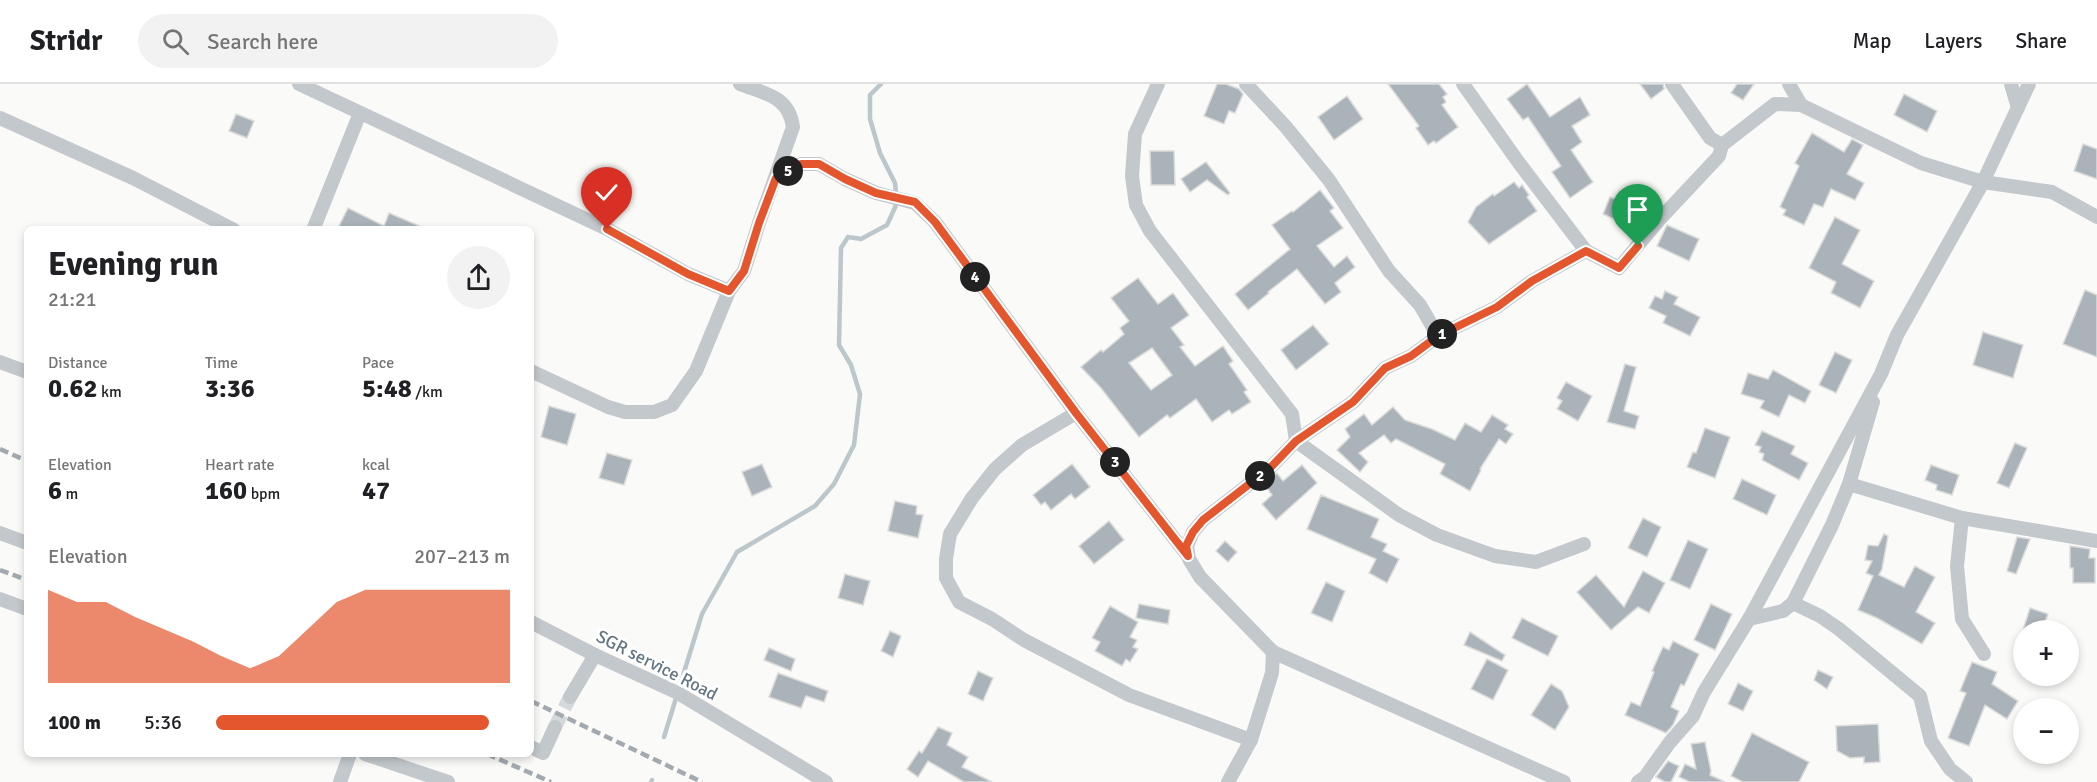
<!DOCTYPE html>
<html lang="en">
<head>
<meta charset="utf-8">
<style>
  :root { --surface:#fff; --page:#f2f2f2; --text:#202124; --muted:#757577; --line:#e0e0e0; --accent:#e4572e }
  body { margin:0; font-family:Signika,sans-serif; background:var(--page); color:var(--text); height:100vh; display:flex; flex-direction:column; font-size:22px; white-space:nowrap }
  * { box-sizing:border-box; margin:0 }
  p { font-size:20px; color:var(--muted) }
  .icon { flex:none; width:33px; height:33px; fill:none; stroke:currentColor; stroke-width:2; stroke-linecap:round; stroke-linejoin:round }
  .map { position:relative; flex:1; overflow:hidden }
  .side { position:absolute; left:24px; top:142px; width:510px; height:531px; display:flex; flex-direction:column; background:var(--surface); border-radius:9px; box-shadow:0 3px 9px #0003 }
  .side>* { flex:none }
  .fabs { position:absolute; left:2013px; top:536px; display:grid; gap:12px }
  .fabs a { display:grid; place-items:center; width:66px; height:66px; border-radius:50%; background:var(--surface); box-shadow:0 3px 9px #0003; font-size:30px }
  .pin { position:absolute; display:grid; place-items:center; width:51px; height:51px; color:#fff; margin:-62px -26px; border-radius:50% 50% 50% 0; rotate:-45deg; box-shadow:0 0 6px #0007 }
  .pin .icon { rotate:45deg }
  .km { position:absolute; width:30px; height:30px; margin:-15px; border-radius:50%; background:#222; color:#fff; font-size:16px; line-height:30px; text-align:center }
  .round { display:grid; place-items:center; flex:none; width:63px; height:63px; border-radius:32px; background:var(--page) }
  .overview { display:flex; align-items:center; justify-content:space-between; height:102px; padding:0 24px }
  h1 { font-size:33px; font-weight:700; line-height:45px }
  .stats { display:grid; grid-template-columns:repeat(3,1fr); gap:9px; height:102px; padding:6px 24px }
  .stats div { display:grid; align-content:center }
  .stats b { font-size:26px; font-weight:700 }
  .stats small { font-size:16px; font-weight:400 }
  .stats p { font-size:16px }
  .chart { height:168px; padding:12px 24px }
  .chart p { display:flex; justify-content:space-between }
  .chart svg { width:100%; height:108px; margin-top:6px; fill:var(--accent); opacity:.7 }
  ul { padding:0 24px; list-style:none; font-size:20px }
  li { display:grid; grid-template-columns:96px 72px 1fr; align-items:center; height:45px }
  li i { height:15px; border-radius:8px; background:var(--accent) }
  header { display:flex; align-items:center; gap:36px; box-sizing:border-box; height:84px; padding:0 30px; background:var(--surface); border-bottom:2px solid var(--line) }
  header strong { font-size:28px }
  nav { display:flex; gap:33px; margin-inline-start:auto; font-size:21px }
  .search { width:420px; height:54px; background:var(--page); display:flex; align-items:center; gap:15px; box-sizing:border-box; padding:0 21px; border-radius:33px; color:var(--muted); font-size:22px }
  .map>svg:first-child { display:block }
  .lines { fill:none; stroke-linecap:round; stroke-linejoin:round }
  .stream { stroke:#bbc7cb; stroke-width:4.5 }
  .building { fill:#aab3b9; stroke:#dcdcda; stroke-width:1.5; fill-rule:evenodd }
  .street-tunnel { stroke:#d5d9db; stroke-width:14; stroke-dasharray:14 7; stroke-linecap:butt }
  .street { stroke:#c3c8cc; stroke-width:14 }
  .rail { stroke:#a2aab0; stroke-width:4.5; stroke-dasharray:9 4.5; stroke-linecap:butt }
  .route-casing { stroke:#fff; stroke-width:12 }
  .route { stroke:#e4572e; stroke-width:8 }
  .labels { text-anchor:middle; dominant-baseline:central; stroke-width:6; stroke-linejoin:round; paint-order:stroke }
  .street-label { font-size:18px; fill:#657683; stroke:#fff }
</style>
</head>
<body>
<header>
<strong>Stridr</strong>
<div class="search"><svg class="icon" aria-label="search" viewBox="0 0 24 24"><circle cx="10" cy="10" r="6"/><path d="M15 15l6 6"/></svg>Search here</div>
<nav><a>Map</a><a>Layers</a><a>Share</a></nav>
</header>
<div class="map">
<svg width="2097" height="698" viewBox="0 0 2097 698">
  <rect width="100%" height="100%" fill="#fafaf8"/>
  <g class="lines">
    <g class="stream">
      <path d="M 664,653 L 702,530 L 737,468 L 815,422 L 834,400 L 854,361 L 860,310 L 851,281 L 839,261 L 841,164 L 848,153 L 861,155 L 887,141 L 897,119 L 895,99 L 880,69 L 870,35 L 870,11 L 881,0"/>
      <path d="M 651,698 L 652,696"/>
    </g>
  </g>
  <g class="building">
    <path d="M 1217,0 L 1226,0 L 1239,5 L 1243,10 L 1235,29 L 1229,27 L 1224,40 L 1204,32 Z"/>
    <path d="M 1388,0 L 1439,0 L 1447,10 L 1443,13 L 1446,18 L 1442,21 L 1458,43 L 1436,59 L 1434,57 L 1428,61 L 1416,44 L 1419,42 Z"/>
    <path d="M 1527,0 L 1550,33 L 1580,13 L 1590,31 L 1572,42 L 1582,58 L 1571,66 L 1593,98 L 1570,114 L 1552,88 L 1561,82 L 1528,33 L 1523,36 L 1507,15 Z"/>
    <path d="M 1640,0 L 1663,0 L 1664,5 L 1651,15 Z"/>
    <path d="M 1737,0 L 1754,0 L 1743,16 L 1731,9 Z"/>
    <path d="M 1904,10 L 1937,27 L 1927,48 L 1894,31 Z"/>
    <path d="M 1347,12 L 1363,35 L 1334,56 L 1318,33 Z"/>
    <path d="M 236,30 L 254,37 L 247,54 L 229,47 Z"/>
    <path d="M 1812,49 L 1844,68 L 1852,55 L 1863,61 L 1847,90 L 1864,99 L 1855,116 L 1831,105 L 1823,123 L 1814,120 L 1804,141 L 1783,131 L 1786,126 L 1780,123 L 1799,82 L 1795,79 Z"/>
    <path d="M 2083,60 L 2097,65 L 2097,95 L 2074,87 Z"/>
    <path d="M 1150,67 L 1174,67 L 1175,101 L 1151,101 Z"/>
    <path d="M 1206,78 L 1230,109 L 1228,111 L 1207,96 L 1190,108 L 1181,95 Z"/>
    <path d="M 1514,98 L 1519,104 L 1522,101 L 1529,111 L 1527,113 L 1537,127 L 1489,160 L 1468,138 L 1476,123 L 1493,110 L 1494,112 Z"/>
    <path d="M 1320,106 L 1334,124 L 1330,127 L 1343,144 L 1317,162 L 1334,183 L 1347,172 L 1355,183 L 1335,199 L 1341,208 L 1325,220 L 1297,185 L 1268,208 L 1269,209 L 1248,226 L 1235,210 L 1290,165 L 1272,141 L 1292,127 L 1293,128 Z"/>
    <path d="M 1610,113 L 1621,118 L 1614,135 L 1603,130 Z"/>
    <path d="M 348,124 L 384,142 L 389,129 L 429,146 L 337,146 Z"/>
    <path d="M 1835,133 L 1860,146 L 1842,180 L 1874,197 L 1860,224 L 1831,209 L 1836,198 L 1809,184 Z"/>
    <path d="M 1667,141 L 1699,155 L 1689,177 L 1657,162 Z"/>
    <path d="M 1138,194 L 1158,220 L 1173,209 L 1189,231 L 1171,244 L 1184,261 L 1180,263 L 1195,282 L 1223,262 L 1233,277 L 1229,280 L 1247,306 L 1244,308 L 1251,318 L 1232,330 L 1229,326 L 1212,338 L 1196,315 L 1170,334 L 1167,331 L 1139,353 L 1101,304 L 1081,283 L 1101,266 L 1103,268 L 1124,250 L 1120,244 L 1129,237 L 1111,214 ZM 1152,264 L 1172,291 L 1151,306 L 1129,279 Z"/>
    <path d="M 2085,206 L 2097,211 L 2097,273 L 2063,260 Z"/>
    <path d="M 1665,207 L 1678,213 L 1674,220 L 1700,233 L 1690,252 L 1663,239 L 1666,232 L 1649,224 L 1655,212 L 1662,215 Z"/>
    <path d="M 1313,241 L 1329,260 L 1296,286 L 1281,266 Z"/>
    <path d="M 1983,248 L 2023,261 L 2013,294 L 1973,281 Z"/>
    <path d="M 1835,268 L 1852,276 L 1836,309 L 1819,301 Z"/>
    <path d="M 1625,280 L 1636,283 L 1624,327 L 1639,332 L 1635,345 L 1607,338 Z"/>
    <path d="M 1773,286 L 1811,307 L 1805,319 L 1789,311 L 1779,333 L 1760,324 L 1764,317 L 1741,310 L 1748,289 L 1768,295 Z"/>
    <path d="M 1566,298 L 1592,312 L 1578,337 L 1557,325 L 1562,317 L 1557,314 Z"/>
    <path d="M 549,322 L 576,330 L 567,361 L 541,353 Z"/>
    <path d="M 1393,323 L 1405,336 L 1432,345 L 1455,356 L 1465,339 L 1481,348 L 1492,331 L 1508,341 L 1505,345 L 1513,350 L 1506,360 L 1499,355 L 1480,385 L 1481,386 L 1470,407 L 1440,390 L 1445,380 L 1396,355 L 1391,359 L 1384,351 L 1359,369 L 1368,378 L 1360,388 L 1337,366 L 1350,353 L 1345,345 L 1364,330 L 1372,341 Z"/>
    <path d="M 1705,344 L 1730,353 L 1715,394 L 1687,383 L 1693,368 L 1696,369 Z"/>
    <path d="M 1762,347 L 1795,362 L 1791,370 L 1808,379 L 1799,396 L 1762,376 L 1764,370 L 1759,368 L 1761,363 L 1755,361 Z"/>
    <path d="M 2015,359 L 2027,364 L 2009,404 L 1997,399 Z"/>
    <path d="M 607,369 L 632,376 L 624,401 L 599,394 Z"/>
    <path d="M 762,380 L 772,403 L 752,412 L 742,388 Z"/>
    <path d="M 1072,380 L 1090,403 L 1075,415 L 1071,410 L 1051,426 L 1045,418 L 1041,421 L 1033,411 Z"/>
    <path d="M 1302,381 L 1317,399 L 1276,436 L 1262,420 L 1272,411 L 1264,400 L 1277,389 L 1283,397 Z"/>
    <path d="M 1931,381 L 1959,391 L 1952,411 L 1936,406 L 1937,401 L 1925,396 Z"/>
    <path d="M 1742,395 L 1776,411 L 1767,431 L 1733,415 Z"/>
    <path d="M 1321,411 L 1379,435 L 1371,453 L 1387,460 L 1383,467 L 1399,475 L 1387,499 L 1369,489 L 1376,475 L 1307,445 Z"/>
    <path d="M 895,417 L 917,422 L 916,430 L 923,431 L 918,454 L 888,447 Z"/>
    <path d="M 1643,434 L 1661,443 L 1647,473 L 1628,464 Z"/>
    <path d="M 1109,437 L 1124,456 L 1094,480 L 1079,462 Z"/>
    <path d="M 1884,450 L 1888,452 L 1882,485 L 1879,491 L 1904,503 L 1915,482 L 1935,493 L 1916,528 L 1935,539 L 1922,560 L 1877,534 L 1858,526 L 1873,492 L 1866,489 L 1872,477 L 1865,476 L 1868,461 L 1878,462 Z"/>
    <path d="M 2017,453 L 2030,455 L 2016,490 L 2007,487 Z"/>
    <path d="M 1688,456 L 1708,465 L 1690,505 L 1670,496 Z"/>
    <path d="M 1225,457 L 1237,468 L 1228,478 L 1216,467 Z"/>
    <path d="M 2070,462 L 2090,465 L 2089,474 L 2095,474 L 2095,499 L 2073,499 L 2073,484 L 2070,484 Z"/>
    <path d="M 1643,487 L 1665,499 L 1649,529 L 1638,523 L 1611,546 L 1577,508 L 1596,491 L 1624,523 Z"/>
    <path d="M 845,490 L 870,497 L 863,521 L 838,514 Z"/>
    <path d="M 1326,498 L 1345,507 L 1332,538 L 1311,529 Z"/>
    <path d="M 1139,520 L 1170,526 L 1168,540 L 1136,534 Z"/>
    <path d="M 1711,520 L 1732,530 L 1715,566 L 1694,556 Z"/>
    <path d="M 1110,522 L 1138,538 L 1130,553 L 1137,556 L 1133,563 L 1138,565 L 1130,578 L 1126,575 L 1122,582 L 1095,567 L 1100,558 L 1092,554 Z"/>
    <path d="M 2030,524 L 2048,530 L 2042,546 L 2023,546 Z"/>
    <path d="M 1522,534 L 1558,552 L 1548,572 L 1512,554 Z"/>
    <path d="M 890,547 L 901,552 L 893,573 L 881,567 Z"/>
    <path d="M 1470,548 L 1505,571 L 1502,577 L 1464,561 Z"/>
    <path d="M 1673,557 L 1699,570 L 1684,602 L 1681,600 L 1671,623 L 1679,627 L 1673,641 L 1666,649 L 1625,631 L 1631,618 L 1640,622 L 1654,588 L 1652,587 L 1663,563 L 1669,566 Z"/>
    <path d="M 769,564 L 795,575 L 791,587 L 764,576 Z"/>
    <path d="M 1487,575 L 1508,586 L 1493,616 L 1471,605 Z"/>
    <path d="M 1972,578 L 1997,588 L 1992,600 L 2018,617 L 2007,635 L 1985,621 L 1969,662 L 1948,654 L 1966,609 L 1960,607 Z"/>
    <path d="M 1818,586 L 1833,593 L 1827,605 L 1814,596 Z"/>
    <path d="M 978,587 L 993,594 L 983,617 L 968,610 Z"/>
    <path d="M 778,589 L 828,607 L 824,618 L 806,612 L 801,624 L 769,613 Z"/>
    <path d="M 1738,599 L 1753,607 L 1743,627 L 1728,620 Z"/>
    <path d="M 1551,600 L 1562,607 L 1569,623 L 1555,646 L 1531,631 Z"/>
    <path d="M 1878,640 L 1880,678 L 1864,679 L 1864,673 L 1850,674 L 1837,667 L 1836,642 Z"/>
    <path d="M 938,643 L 952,649 L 947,661 L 968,673 L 962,683 L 992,698 L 964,698 L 928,677 L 918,693 L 907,685 L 919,667 L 922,669 Z"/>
    <path d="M 1752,649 L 1809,678 L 1799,698 L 1743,698 L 1731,692 Z"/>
    <path d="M 1705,658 L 1711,687 L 1710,691 L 1725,698 L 1690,698 L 1679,693 L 1685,680 L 1696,685 L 1691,660 Z"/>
    <path d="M 1668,677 L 1679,682 L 1671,698 L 1665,698 L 1656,693 Z"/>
  </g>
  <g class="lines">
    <path class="street-tunnel" d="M 555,643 L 570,613"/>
    <g class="street">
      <path d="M 299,0 L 607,145 L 688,190 L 729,207"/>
      <path d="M 1158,0 L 1135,50 L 1132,92 L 1136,121 L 1150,147 L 1292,330 L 1296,357 L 1270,384 L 1203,436 L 1193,448 L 1187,462 L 1189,475 L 1200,493 L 1273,568 L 1272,589 L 1251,656 L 1228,698"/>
      <path d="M 1246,0 L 1286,43 L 1329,96 L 1389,187 L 1420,221 L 1438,252"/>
      <path d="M 1463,0 L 1519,79 L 1586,167"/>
      <path d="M 1672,0 L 1710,54 L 1722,61"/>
      <path d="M 1789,0 L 1801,21"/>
      <path d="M 2011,0 L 2018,24"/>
      <path d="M 0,34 L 133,94 L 234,146"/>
      <path d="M 776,94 L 801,80 L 819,80 L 845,95 L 876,109 L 915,119 L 935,138 L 1076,329 L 1188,472"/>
      <path d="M 313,146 L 360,29"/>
      <path d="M 0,278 L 27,288"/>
      <path d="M 531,287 L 608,323 L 625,328 L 654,328 L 672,321 L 696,287 L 729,207 L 744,187 L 759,139 L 793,43 C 789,12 765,10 740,0"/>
      <path d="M 1076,329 L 1022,361 L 995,385 L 972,414 L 950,450 L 946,475 L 946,494 L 959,518 L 992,535 L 1024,556 L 1129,611 L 1251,656"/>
      <path d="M 1849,400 L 1962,434 L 2097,457"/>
      <path d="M 1962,434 L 1957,482 L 1962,535 L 1984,570"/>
      <path d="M 0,449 L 27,459"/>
      <path d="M 1584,460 L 1536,478 L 1495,472 L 1437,451 L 1399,431 L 1296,357 L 1353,318 L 1385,284 L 1411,272 L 1438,252 L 1497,223 L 1532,197 L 1586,167 L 1619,184 L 1659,136 L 1719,72 L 1722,61 L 1775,20 L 1801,21 L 1921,79 L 1983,98 L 2052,108 L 2097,133"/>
      <path d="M 0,515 L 27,525"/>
      <path d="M 1793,519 L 1820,532 L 1839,545 L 1920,612 L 1931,657 L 1950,685 L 1966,698"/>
      <path d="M 1749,535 L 1881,290 L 1897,251 L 1983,98 L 2029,0"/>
      <path d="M 531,538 L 595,571 L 678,609 L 826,698"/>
      <path d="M 1273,568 L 1564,698"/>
      <path d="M 570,613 L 595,571"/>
      <path d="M 531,663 L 543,669 L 555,643"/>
      <path d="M 365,670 L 448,698"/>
      <path d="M 340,698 L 350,670"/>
      <path d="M 1638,698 L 1645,693 L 1670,658 L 1693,632 L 1704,608 L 1749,535 L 1783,527 L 1793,519 L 1832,441 L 1849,400 L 1873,318"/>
    </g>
    <g class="rail">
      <path d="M 0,365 L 27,377"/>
      <path d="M 0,486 L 27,496"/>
      <path d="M 531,617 L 702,698"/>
      <path d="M 487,670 L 551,698"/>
    </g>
  </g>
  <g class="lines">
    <defs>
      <path id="route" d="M 607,145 L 688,190 L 729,207 L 744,187 L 759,139 L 776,94 L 801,80 L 819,80 L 845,95 L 876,109 L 915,118 L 935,138 L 1076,329 L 1188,472 L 1186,462 L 1193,448 L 1203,436 L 1270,384 L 1296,357 L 1353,318 L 1385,284 L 1411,272 L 1438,252 L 1497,223 L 1532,197 L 1586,167 L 1619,184 L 1638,162"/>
    </defs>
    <use href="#route" class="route-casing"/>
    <use href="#route" class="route"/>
  </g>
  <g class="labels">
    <g class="street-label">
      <text transform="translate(657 581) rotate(27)">SGR service Road</text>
    </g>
  </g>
</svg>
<div class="fabs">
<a>+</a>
<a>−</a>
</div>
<div class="pin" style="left:1638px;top:162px;background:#1e9e55"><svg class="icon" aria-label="arrive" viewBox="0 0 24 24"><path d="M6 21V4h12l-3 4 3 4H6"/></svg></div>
<div class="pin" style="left:607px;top:145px;background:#d93025"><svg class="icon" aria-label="check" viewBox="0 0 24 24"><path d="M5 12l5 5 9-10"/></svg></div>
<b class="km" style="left:1442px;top:250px">1</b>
<b class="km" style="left:1260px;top:392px">2</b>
<b class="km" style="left:1115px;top:378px">3</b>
<b class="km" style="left:975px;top:193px">4</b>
<b class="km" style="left:788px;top:87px">5</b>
<section class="side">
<div class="overview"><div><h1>Evening run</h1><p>21:21</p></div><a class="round"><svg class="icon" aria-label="share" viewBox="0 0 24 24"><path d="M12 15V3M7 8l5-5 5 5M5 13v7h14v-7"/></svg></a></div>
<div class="stats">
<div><p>Distance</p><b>0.62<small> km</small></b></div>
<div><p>Time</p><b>3:36</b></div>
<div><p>Pace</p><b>5:48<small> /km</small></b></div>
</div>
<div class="stats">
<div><p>Elevation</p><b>6<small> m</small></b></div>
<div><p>Heart rate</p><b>160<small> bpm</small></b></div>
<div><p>kcal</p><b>47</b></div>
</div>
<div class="chart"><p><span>Elevation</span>207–213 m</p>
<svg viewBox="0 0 160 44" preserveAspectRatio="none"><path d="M0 44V6L10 11L20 11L30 17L40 22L50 27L60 33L70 38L80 33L90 22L100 11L110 6L120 6L130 6L140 6L150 6L160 6V44z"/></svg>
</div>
<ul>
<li><b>100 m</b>5:36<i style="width:93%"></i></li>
</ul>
</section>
</div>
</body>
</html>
